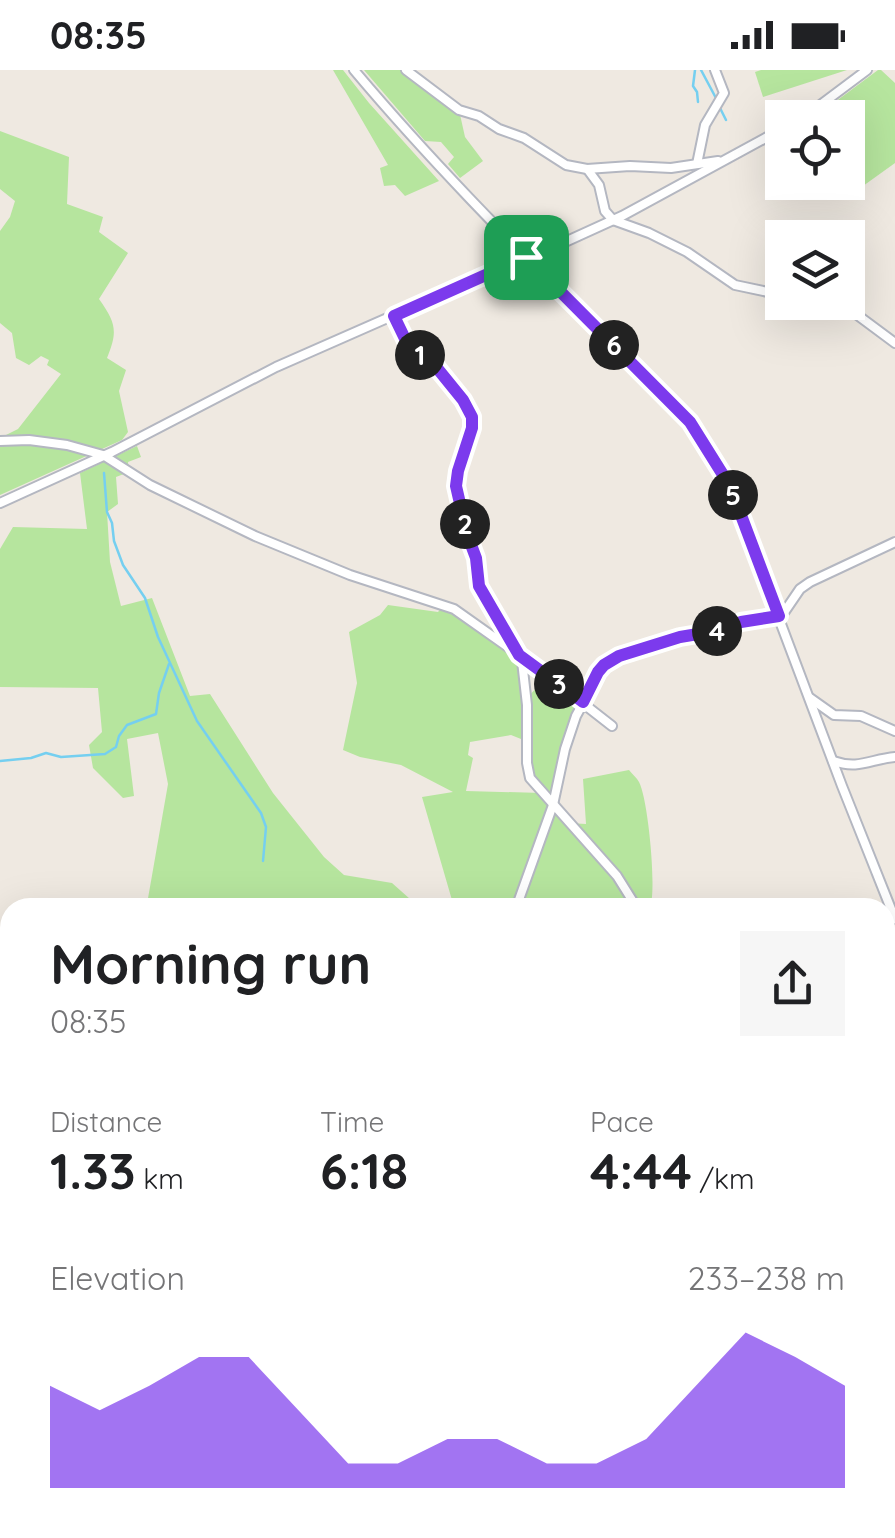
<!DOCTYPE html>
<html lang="en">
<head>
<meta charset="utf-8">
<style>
  :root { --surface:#fff; --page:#f6f6f6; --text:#202124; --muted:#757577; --accent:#7c3aed }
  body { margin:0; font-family:Quicksand,sans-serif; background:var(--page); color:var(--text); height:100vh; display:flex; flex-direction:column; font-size:38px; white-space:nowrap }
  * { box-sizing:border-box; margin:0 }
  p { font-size:32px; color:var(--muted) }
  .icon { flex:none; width:55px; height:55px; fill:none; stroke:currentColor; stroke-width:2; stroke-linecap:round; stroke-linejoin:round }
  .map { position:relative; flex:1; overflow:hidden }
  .details { position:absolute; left:0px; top:828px; width:895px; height:642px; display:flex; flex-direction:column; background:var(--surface); border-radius:30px 30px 0 0; box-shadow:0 10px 40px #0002 }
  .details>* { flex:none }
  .controls { position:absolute; left:765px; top:30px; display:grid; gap:20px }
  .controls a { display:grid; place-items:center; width:100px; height:100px; border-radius:0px; background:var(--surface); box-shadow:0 10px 40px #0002; font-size:50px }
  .pin { position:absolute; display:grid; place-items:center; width:85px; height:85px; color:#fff; margin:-42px; border-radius:20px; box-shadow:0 5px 15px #0006 }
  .km { position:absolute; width:50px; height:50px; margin:-25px; border-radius:50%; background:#222; color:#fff; font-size:28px; line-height:50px; text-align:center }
  .round { display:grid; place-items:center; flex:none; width:105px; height:105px; border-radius:0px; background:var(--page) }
  .headline { display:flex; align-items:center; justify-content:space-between; height:170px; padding:0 50px }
  h1 { font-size:55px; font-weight:700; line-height:75px }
  .stats { display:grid; grid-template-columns:repeat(3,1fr); gap:15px; height:170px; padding:10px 50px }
  .stats div { display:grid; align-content:center }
  .stats b { font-size:50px; font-weight:700 }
  .stats small { font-size:28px; font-weight:400 }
  .stats p { font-size:28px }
  .chart { height:280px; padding:20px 50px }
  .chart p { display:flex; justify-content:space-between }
  .chart svg { width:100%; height:180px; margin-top:10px; fill:var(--accent); opacity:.7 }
  .status { display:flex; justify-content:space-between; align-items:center; height:70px; padding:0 50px; background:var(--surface); direction:ltr }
  .status svg { height:28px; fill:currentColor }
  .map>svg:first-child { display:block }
  .green { fill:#b6e59e; fill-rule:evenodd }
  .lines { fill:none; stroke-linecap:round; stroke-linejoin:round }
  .stream { stroke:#75cff0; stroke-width:2.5 }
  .street-casing { stroke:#b4b7c1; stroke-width:12 }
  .street { stroke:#fff; stroke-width:8 }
  .route-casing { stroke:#fff; stroke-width:20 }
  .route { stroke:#7c3aed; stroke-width:12 }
</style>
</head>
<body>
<div class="status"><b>08:35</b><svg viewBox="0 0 49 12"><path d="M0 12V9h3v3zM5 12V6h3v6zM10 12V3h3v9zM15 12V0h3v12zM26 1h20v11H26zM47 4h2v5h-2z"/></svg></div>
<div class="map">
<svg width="895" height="1468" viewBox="0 0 895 1468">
  <rect width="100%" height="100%" fill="#efe9e1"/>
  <g class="green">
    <path d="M 333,0 L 343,0 L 369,33 L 439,111 L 405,126 L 395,115 L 384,116 L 380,98 L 388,95 Z"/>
    <path d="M 364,0 L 406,0 L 459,40 L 465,67 L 483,91 L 460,108 L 448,94 L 454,87 L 441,72 L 425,71 Z"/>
    <path d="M 761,0 L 847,0 L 763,27 L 755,2 Z"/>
    <path d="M 878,0 L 881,0 L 895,13 L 895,93 L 863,116 L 848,108 L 848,48 L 815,47 Z"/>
    <path d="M 0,61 L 69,87 L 67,134 L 103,147 L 99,162 L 128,183 L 99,229 C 116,253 118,261 107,288 L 126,300 L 119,321 L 128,362 L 122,370 L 0,425 L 0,368 L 18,359 L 61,304 L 47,295 L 49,290 L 41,286 L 29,295 L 16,288 L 12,263 L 0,253 L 0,161 L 10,147 L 15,131 L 0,119 Z"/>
    <path d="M 137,376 L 141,387 L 128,392 L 129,402 L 116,407 L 118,434 L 107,442 L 110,492 L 121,536 L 152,528 L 190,626 L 210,624 L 273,723 L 324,787 L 344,805 L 392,813 L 419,837 L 259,837 L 259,833 L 147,834 L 168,714 L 158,663 L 127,669 L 134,726 L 123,728 L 93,698 L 89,675 L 102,662 L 98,618 L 0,617 L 0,479 L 13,457 L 87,459 L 80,403 Z"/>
    <path d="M 388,535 L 438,542 L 444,535 L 519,585 L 528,627 L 548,605 L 583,632 L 576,646 L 553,734 L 569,753 L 586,754 L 583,709 L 629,700 C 632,704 637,708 639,712 C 648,728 657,821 650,837 L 454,837 L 422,727 L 453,722 L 401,695 L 360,687 L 343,680 L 357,613 L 349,562 L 380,545 ZM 511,665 L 526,671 L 530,708 L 542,723 L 466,721 L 473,688 L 468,685 L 470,672 Z"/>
    <path d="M 895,985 L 895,1468 L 519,1468 L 517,1460 L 885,1460 L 885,992 Z"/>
    <path d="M 0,1163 L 10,1170 L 10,1274 L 0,1266 Z"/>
  </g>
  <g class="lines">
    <g class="stream">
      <path d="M 695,0 L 693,16 L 697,22 L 698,32"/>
      <path d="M 701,0 L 717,30"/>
      <path d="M 720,38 L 726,50"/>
      <path d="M 104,403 L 107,442 L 112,453 L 114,471 L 123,495 L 145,528 L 158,567 L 197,651 L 261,743 L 266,757 L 263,791"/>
      <path d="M 0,691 L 31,688 L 46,683 L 61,687 L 105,684 L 116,677 L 119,666 L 127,655 L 156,644 L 159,623 L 169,594"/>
    </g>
    <defs>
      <g id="street">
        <path d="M 354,0 C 458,124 577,236 689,352 L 729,416 L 842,716 L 895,849"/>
        <path d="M 406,0 L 459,40 L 479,46 L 499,59 L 524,68 L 566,95 L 587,99 L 630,96 L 671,98 L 718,91"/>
        <path d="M 803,48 L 867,0"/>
        <path d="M 697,94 L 705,55 L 724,23 L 715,0"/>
        <path d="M 588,100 L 599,115 L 605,141 L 613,150 L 649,163 L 687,182 L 735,215 L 782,225"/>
        <path d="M 831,232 L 856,244 L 895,273"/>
        <path d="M 394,246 L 408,275 L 437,298 L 463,329 L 472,347 L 470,366 L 457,408 L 459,433 L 476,487 L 479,516 L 522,591 L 527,635 L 527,693 L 530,708 L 617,806 L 637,838"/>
        <path d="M 0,371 L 29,370 L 67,375 L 103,385 L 150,415 L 255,466 L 350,505 L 454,539 L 539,599 L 612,656"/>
        <path d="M 0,433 L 112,382 L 276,297 L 526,187 L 543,182 L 622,146 L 782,59"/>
        <path d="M 810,628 L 834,645 L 861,646 L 895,661"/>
        <path d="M 833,691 C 859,700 871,689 895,687"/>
        <path d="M 516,838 L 553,735 L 565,679 L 576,646 L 604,595 L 619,585 L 654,574 L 680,567 L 709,563 L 741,552 L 779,546 L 785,541 L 800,519 L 810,512 L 895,472"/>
        <path d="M 0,1010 L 10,1023"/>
        <path d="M 885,1213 L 895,1221"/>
        <path d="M 425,1460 L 437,1468"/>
        <path d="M 540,1460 L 542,1468"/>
      </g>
    </defs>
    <use href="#street" class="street-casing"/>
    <use href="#street" class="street"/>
  </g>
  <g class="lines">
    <defs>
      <path id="route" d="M 526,187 L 690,352 L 730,416 L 779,546 L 741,552 L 722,560 L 680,567 L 619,586 L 604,595 L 598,602 L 583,632 L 519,585 L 479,516 L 476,488 L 467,464 L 456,416 L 458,401 L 472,358 L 472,347 L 463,330 L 437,298 L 408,275 L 394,246 Z"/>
    </defs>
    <use href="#route" class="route-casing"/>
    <use href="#route" class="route"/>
  </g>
</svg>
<div class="controls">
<a><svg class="icon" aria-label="locate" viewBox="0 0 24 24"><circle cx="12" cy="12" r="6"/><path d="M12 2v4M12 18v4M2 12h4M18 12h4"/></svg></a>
<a><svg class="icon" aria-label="layers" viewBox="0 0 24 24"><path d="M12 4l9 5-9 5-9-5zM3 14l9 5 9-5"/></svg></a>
</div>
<div class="pin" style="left:526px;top:187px;background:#1e9e55"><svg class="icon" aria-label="arrive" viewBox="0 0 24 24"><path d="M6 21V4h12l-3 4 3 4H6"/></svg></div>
<b class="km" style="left:420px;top:285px">1</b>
<b class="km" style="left:465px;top:454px">2</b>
<b class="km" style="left:559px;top:614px">3</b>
<b class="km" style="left:717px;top:561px">4</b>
<b class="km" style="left:733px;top:425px">5</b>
<b class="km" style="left:614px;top:275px">6</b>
<section class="details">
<div class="headline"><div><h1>Morning run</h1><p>08:35</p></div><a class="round"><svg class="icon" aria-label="share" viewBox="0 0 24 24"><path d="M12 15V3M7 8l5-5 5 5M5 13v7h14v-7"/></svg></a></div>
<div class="stats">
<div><p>Distance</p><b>1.33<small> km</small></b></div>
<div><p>Time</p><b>6:18</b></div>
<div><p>Pace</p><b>4:44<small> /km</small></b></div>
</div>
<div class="chart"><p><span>Elevation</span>233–238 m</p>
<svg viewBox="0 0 160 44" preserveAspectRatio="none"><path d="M0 44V19L10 25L20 19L30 12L40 12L50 25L60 38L70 38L80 32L90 32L100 38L110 38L120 32L130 19L140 6L150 12L160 19V44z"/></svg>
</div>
</section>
</div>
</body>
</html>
